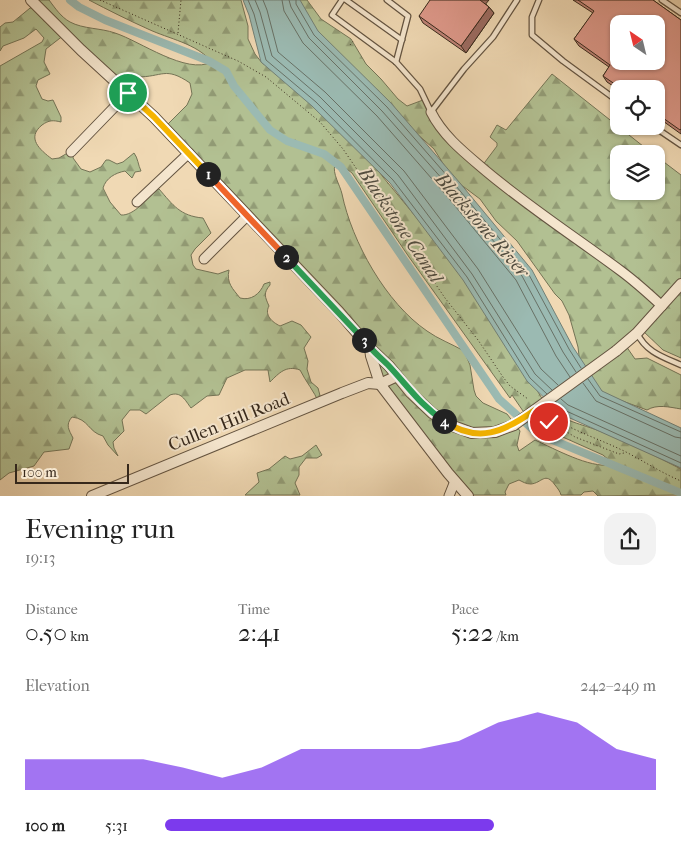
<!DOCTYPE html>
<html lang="en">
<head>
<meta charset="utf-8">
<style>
  :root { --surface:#fff; --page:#f2f2f2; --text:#222; --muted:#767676; --accent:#7c3aed }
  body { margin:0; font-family:"IM FELL French Canon",serif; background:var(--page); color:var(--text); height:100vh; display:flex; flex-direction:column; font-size:19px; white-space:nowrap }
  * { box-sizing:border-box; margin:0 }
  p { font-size:16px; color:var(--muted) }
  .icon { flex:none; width:28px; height:28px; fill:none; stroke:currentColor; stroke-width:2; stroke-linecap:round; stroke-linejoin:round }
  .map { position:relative; height:496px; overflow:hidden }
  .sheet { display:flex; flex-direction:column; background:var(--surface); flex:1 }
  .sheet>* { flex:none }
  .needle { width:32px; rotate:325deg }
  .tools { position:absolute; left:610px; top:15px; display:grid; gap:10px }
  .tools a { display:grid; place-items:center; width:55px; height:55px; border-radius:10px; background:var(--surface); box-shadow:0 1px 4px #0004; font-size:25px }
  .scale { position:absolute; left:15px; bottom:12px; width:114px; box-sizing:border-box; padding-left:5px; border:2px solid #36281b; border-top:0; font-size:14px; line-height:18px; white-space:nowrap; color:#36281b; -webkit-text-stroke:4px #f5e6ce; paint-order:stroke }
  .pin { position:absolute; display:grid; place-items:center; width:42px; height:42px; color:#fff; margin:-21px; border:2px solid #fff; border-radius:50%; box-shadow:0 1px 5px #0007 }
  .km { position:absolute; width:25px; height:25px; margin:-12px; border-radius:50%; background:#222; color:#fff; font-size:14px; line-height:25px; text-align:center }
  .round { display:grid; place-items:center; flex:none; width:52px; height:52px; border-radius:15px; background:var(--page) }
  .overview { display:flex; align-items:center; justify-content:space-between; height:85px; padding:0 25px }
  h1 { font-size:28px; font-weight:600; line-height:38px }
  .metrics { display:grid; grid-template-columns:repeat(3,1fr); gap:8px; height:85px; padding:5px 25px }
  .metrics div { display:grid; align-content:center }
  .metrics b { font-size:25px; font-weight:600 }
  .metrics small { font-size:14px; font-weight:400 }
  .metrics p { font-size:14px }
  .chart { height:140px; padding:10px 25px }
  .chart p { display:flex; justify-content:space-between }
  .chart svg { width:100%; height:90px; margin-top:5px; fill:var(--accent); opacity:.7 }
  ul { padding:0 25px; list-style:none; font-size:16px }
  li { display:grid; grid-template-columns:80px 60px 1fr; align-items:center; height:38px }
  li i { height:12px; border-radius:6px; background:var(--accent) }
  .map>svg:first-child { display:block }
  .forest { fill:url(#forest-firs); stroke:#747456; fill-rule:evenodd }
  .water { fill:#9bbab2; stroke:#738076 }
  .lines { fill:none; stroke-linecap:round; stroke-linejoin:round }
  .shore { stroke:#687166; stroke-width:1 }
  .canal { stroke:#9bbab2; stroke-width:8 }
  .service-casing { stroke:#645441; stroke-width:7 }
  .minor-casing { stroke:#645441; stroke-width:11 }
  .tertiary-casing { stroke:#645441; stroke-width:12 }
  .path { stroke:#36281b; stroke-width:1; stroke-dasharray:1 2.5; stroke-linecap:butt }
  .service { stroke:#f5e6ce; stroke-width:4.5 }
  .minor { stroke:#f5e6ce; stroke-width:9 }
  .tertiary { stroke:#f5e6ce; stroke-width:10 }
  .tertiary-bridge-casing { stroke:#645441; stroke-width:12; stroke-linecap:butt }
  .tertiary-bridge { stroke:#f5e6ce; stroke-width:10 }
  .wall { fill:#c08478; stroke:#36281b }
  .shaded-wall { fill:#9c6b61; stroke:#36281b }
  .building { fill:#df998b; stroke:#36281b; fill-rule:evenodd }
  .split-1-casing { stroke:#fff; stroke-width:10 }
  .split-2-casing { stroke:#fff; stroke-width:10 }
  .split-3-casing { stroke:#fff; stroke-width:10 }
  .split-4-casing { stroke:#fff; stroke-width:10 }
  .split-5-casing { stroke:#fff; stroke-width:10 }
  .split-1 { stroke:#f5b400; stroke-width:6 }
  .split-2 { stroke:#f0652b; stroke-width:6 }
  .split-3 { stroke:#22a559; stroke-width:6 }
  .split-4 { stroke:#22a559; stroke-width:6 }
  .split-5 { stroke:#f5b400; stroke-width:6 }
  .labels { text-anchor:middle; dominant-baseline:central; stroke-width:4; stroke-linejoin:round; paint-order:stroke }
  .street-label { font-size:18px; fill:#36281b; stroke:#f5e6ce }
  .water-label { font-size:19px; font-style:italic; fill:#4f4c41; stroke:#f5e6ce }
</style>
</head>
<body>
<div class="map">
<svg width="681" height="496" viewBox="0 0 681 496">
  <defs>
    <pattern id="forest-firs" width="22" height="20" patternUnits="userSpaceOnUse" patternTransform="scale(1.25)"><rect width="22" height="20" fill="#b2c092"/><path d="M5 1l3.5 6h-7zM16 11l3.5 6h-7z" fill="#929c76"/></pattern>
  </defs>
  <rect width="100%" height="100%" fill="#f0d9b4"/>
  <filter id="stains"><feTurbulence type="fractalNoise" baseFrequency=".004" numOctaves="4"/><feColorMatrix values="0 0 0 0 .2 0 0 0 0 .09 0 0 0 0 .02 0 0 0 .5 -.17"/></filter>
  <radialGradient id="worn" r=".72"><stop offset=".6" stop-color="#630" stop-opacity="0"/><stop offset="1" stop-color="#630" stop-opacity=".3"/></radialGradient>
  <g class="forest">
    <path d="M 31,0 L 49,0 C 55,8 61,17 70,22 C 83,29 101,28 115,33 C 140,41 186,75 212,62 C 196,43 169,39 148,29 C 128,20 108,10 89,0 L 241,0 L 248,26 L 248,39 L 255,54 L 262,63 L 287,78 L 362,149 L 383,177 L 473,286 L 546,405 C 565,423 580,423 602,432 C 629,442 655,456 681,469 L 681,495 L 598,496 L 593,491 L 584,492 L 581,495 L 561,495 C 560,491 558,489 555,485 C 545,471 542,483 531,484 C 526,484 523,482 519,480 L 509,484 L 505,492 L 506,495 L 463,495 L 382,381 L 372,352 L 163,129 L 187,105 L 192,94 L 190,83 C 165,66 163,77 137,77 L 123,90 L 64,35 L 46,49 L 44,62 L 50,74 L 38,80 L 36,86 L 42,99 L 48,101 L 53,100 L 61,117 L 61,122 C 53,120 49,120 42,125 C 26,138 40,150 52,159 L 59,158 L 71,151 L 74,152 L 73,158 L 81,169 L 90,172 L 101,167 L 106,160 L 109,160 L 117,164 L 123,162 L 134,153 C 138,158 138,165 141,171 L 135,172 L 132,178 L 125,171 C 115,173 106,178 103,188 L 110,202 L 121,215 C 134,216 148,198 156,189 L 159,189 C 173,205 180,216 203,218 L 211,233 L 195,249 L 191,255 L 193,265 L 196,269 L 218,274 L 229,270 C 226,283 233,289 240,298 C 251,301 260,294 264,284 L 270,282 L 270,285 C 263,293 265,297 269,306 C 264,315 272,322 280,326 L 292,321 L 301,325 L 311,337 L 304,348 L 308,361 L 307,369 L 311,382 L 318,388 L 322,403 L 319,403 C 314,391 306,382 300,370 C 286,365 279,373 270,382 L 268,370 L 245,370 L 227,378 L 219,395 L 207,396 L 191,408 C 185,400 181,391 170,395 L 146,414 L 140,410 L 130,410 L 122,420 L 124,431 L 113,442 L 114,448 L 118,456 L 108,445 L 103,436 C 88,432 89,419 72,417 C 65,425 69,430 73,438 L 69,449 L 44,452 L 34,466 L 9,473 L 0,480 L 0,66 L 42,42 L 44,38 L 36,29 L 24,38 L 3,46 L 0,51 L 0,27 L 5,23 L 13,22 L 35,4 ZM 340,164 L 352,173 L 409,257 L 510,398 L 512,395 L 523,411 L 529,416 L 534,422 L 547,430 L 603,455 L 610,461 L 611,465 C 589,468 555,449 535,440 L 519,451 L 517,445 L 520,431 L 507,414 L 483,403 L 476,396 L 474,390 L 470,365 L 464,351 C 452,344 438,339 427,331 C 386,303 352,242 342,194 C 340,185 332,173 335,165 Z"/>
    <path d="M 290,0 L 307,0 L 321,19 L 351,39 L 366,64 L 381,79 L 398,99 L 407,106 L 423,100 L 428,112 L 482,166 L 497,146 L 497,143 L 490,137 L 497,125 L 506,130 L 552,74 L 653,154 L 619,154 L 619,191 L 656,191 L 656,156 L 681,175 L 681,358 L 663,350 L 643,331 L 626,346 L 635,359 L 647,358 L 681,375 L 681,409 C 669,407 657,404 647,410 L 606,395 L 586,376 L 580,364 L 578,347 L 569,315 L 562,301 L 555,294 L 517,241 L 496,221 L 480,199 L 452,178 L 434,149 L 339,64 Z"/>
    <path d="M 316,445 L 322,455 L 317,458 L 306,458 L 299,467 L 299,475 L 295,483 L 300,495 L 245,495 L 259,482 L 257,473 L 269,469 L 285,456 L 290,459 L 302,456 Z"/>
  </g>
  <path class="water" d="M 243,0 L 300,0 L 318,31 L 391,103 L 460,183 L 532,270 L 573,347 L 602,391 L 681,428 L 681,468 L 561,414 L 527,381 L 463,280 L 390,183 L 312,106 L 261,62 L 249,15 Z"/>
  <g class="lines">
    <g class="shore">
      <path d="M 248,0 L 254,14 L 266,60 L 316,102 L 393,180 L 467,277 L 530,378 L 547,394"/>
      <path d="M 255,0 L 260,12 L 272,56 L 320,97 L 398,175 L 472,274 L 535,374 L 552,390"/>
      <path d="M 263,0 L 267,10 L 278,52 L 325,92 L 404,171 L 478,269 L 541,369 L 558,385"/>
      <path d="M 282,0 L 284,11 L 303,43 L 377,116 L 446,195 L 516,280 L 556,356 L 570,377"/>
      <path d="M 289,0 L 291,7 L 309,38 L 382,111 L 452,190 L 522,276 L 563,352 L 576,372"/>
      <path d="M 296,0 L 296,4 L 314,35 L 387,107 L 456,186 L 528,273 L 569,349 L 581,368"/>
      <path d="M 588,379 L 600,396 L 681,432"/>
      <path d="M 583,383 L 596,401 L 675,437 L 681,438"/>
      <path d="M 561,399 L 568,405 L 681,456"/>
      <path d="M 556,402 L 564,410 L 681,463"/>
    </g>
    <path class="canal" d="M 70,0 L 79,7 L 105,20 L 209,61 L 226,71 L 234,86 L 270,130 L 287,141 L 324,154 L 341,167 L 499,399 L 538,434 L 681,493"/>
    <defs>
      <g id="service">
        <path d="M 342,0 L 332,15 L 396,62 L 420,89 L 431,112 L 464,69 L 493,37 L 517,0"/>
        <path d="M 346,0 L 402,40"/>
        <path d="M 387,0 L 408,16 L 396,62"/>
        <path d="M 539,0 L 532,17 L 532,35 L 563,61 L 619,102"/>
        <path d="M 662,0 L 681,13"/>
        <path d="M 653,126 L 681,145"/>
        <path d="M 637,333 C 646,352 663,357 681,365"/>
      </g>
      <g id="minor">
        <path d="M 431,112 C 442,134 461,150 480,166 C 524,204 574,236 621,271 C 636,282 649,294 662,306"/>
        <path d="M 71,152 L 128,93"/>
        <path d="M 137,202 L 189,153"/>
        <path d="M 204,259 L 247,216"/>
        <path d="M 449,496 L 455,481"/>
      </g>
      <g id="tertiary">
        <path d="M 31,0 L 81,50 L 154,117 L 339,312 L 370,348 L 389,366 L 411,393 L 432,413 L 453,426 L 472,433 L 495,432 L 514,425"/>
        <path d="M 370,348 L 371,356 L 380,384 L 448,473 L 468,496"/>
        <path d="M 616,351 L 637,333 L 681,284"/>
        <path d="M 92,496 L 342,393 L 368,383 L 380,384 L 397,376"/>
      </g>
    </defs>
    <use href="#service" class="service-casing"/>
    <use href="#minor" class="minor-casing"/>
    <use href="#tertiary" class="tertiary-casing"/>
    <g class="path">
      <path d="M 100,0 L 238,61 L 266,77 L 320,122 L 343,149 L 445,298 L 478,340 L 503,377 L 510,386 L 528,399"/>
      <path d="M 178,33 L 181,0"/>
      <path d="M 350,45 L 354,40"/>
      <path d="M 547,414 C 572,431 600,439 626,452 C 645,462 662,473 681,481"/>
      <path d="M 541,416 L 575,437 L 619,454 L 624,453"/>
    </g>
    <use href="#service" class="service"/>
    <use href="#minor" class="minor"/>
    <use href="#tertiary" class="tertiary"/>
    <defs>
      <path id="tertiary-bridge" d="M 514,425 L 616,351"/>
    </defs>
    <use href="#tertiary-bridge" class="tertiary-bridge-casing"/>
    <use href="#tertiary-bridge" class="tertiary-bridge"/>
  </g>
  <g class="wall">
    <path d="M 573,0 L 653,0 L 681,20 L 681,134 L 656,116 L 656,89 L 619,89 L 619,90 L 607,82 L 603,76 L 609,67 L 579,46 L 574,39 L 593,13 Z"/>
    <path d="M 486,4 L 494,13 L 466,53 L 423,23 L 419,16 Z"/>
  </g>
  <g class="shaded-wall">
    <path d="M 480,0 L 489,0 L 484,6 Z"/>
    <path d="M 489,7 L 494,13 L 466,53 L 461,46 Z"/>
  </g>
  <g class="building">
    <path d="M 430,0 L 480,0 L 489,7 L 461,46 L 419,16 Z"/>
    <path d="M 578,0 L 653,0 L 681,20 L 681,129 L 680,130 L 656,113 L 656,89 L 622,89 L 603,76 L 610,65 L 574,39 L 594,11 ZM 619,24 L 656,24 L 656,61 L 619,61 Z"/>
  </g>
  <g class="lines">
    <defs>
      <path id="split-1" d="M 128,93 L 154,117 L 208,174"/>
      <path id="split-2" d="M 208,174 L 286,257"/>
      <path id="split-3" d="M 286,257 L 364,340"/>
      <path id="split-4" d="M 364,340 C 371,350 380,357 388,365 C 407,385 420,405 444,421"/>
      <path id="split-5" d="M 444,421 C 478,444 504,432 535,410 L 549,422"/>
    </defs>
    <use href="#split-1" class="split-1-casing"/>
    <use href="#split-2" class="split-2-casing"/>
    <use href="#split-3" class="split-3-casing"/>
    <use href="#split-4" class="split-4-casing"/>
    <use href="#split-5" class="split-5-casing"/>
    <use href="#split-1" class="split-1"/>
    <use href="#split-2" class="split-2"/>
    <use href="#split-3" class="split-3"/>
    <use href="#split-4" class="split-4"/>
    <use href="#split-5" class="split-5"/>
  </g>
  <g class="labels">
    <g class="street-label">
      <text transform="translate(229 422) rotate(-22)">Cullen Hill Road</text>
    </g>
    <g class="water-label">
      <text transform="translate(400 225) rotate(56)">Blackstone Canal</text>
      <text transform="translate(482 225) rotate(49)">Blackstone River</text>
    </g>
  </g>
  <rect width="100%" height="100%" filter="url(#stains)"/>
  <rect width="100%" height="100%" fill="url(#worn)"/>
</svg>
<div class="tools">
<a><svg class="needle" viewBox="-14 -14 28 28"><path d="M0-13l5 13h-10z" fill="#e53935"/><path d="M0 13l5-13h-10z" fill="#767676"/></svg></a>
<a><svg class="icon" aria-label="locate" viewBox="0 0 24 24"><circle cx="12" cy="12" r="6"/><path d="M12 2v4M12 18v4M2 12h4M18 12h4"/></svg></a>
<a><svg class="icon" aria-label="layers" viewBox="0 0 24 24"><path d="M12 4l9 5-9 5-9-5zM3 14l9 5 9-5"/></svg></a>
</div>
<div class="scale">100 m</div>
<div class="pin" style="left:128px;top:93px;background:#1e9e55"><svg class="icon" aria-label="arrive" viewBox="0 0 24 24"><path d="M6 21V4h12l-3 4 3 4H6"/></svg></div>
<div class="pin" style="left:549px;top:422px;background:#d93025"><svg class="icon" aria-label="check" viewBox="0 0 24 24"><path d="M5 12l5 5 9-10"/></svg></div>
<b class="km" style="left:208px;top:174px">1</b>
<b class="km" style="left:286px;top:257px">2</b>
<b class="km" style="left:364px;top:340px">3</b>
<b class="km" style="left:444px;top:421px">4</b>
</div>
<section class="sheet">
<div class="overview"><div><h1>Evening run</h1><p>19:13</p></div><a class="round"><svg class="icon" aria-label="share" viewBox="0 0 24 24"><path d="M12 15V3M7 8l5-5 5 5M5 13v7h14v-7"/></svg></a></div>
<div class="metrics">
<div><p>Distance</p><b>0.50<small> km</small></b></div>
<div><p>Time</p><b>2:41</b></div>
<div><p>Pace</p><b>5:22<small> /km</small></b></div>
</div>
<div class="chart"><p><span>Elevation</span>242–249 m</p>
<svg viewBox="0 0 160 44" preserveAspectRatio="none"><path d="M0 44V29L10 29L20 29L30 29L40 33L50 38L60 33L70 24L80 24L90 24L100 24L110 20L120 11L130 6L140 11L150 24L160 29V44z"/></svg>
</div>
<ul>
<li><b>100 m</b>5:31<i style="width:67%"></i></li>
</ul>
</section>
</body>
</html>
